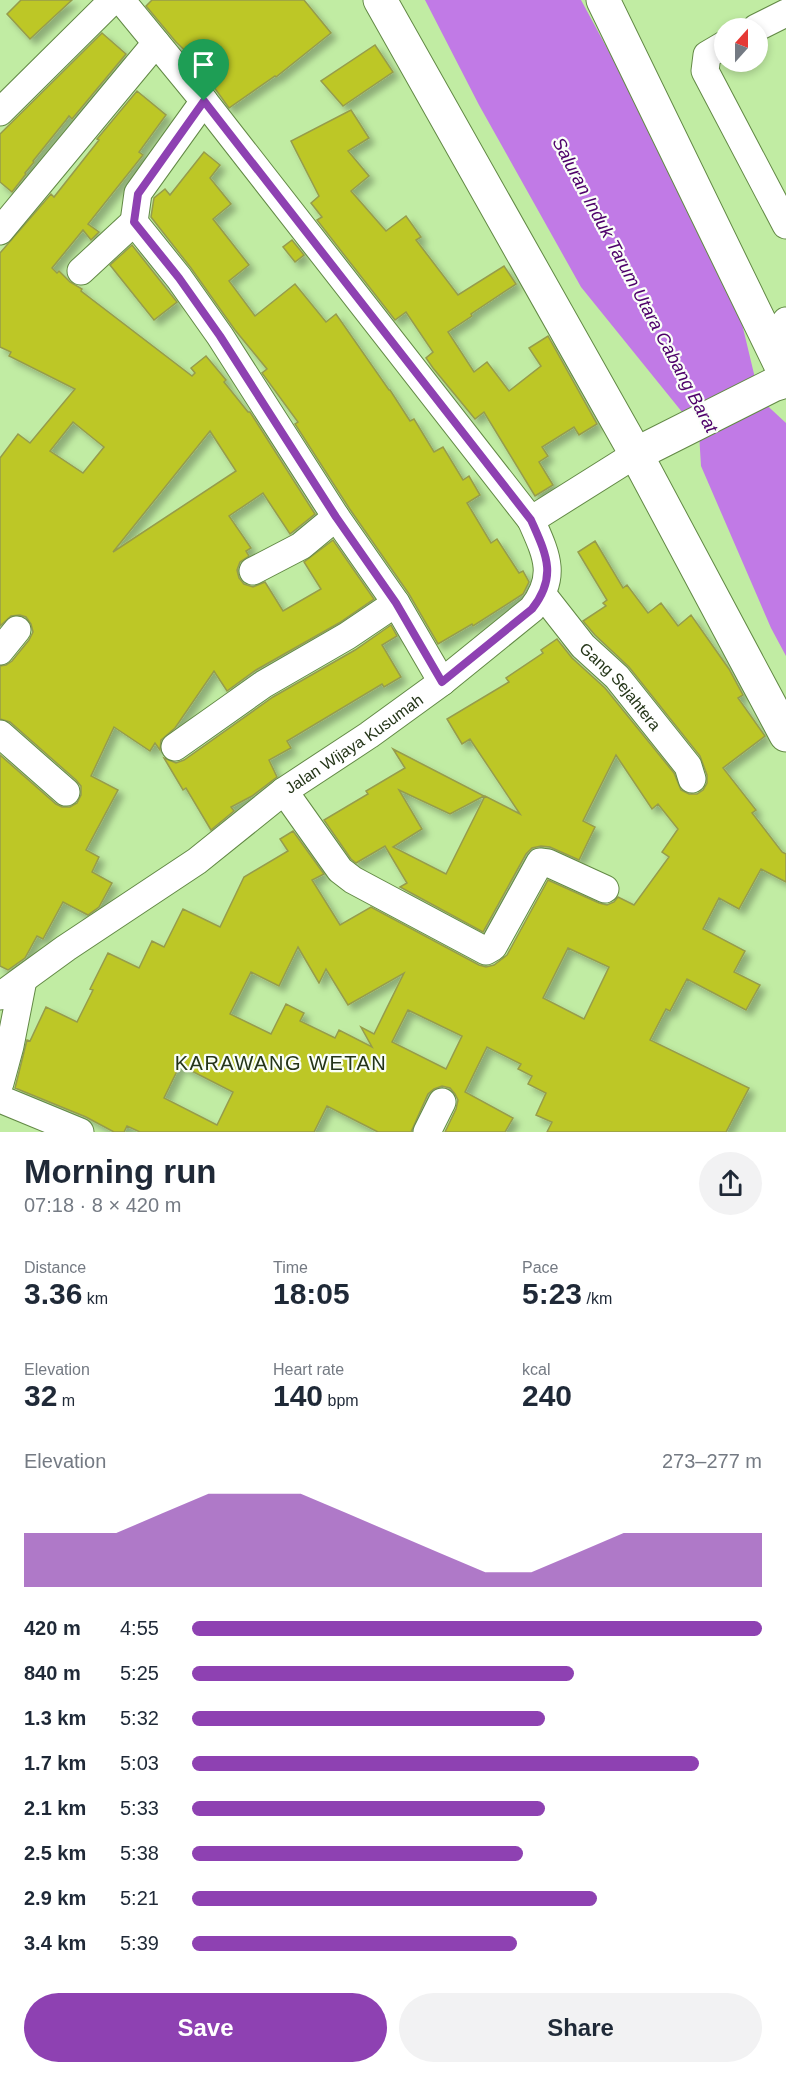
<!DOCTYPE html>
<html lang="en">
<head>
<meta charset="utf-8">
<style>
  :root { --surface:#fff; --page:#f2f2f3; --text:#1f2937; --muted:#747a83; --accent:#8e41b2 }
  body { margin:0; font-family:Arial,sans-serif; background:var(--page); color:var(--text); height:100vh; display:flex; flex-direction:column; font-size:22px; white-space:nowrap }
  * { box-sizing:border-box; margin:0 }
  p { font-size:20px; color:var(--muted) }
  .icon { flex:none; width:33px; height:33px; fill:none; stroke:currentColor; stroke-width:2; stroke-linecap:round; stroke-linejoin:round }
  .map { position:relative; height:1132px; overflow:hidden }
  .details { display:flex; flex-direction:column; background:var(--surface); flex:1 }
  .details>* { flex:none }
  .needle { width:39px; rotate:21deg }
  .tools { position:absolute; left:714px; top:18px; display:grid; gap:12px }
  .tools a { display:grid; place-items:center; width:54px; height:54px; border-radius:50%; background:var(--surface); box-shadow:0 3px 9px #0003; font-size:30px }
  .pin { position:absolute; display:grid; place-items:center; width:51px; height:51px; color:#fff; margin:-62px -26px; border-radius:50% 50% 50% 0; rotate:-45deg; box-shadow:0 0 6px #0007 }
  .pin .icon { rotate:45deg }
  .round { display:grid; place-items:center; flex:none; width:63px; height:63px; border-radius:32px; background:var(--page) }
  .headline { display:flex; align-items:center; justify-content:space-between; height:102px; padding:0 24px }
  h1 { font-size:33px; font-weight:700; line-height:45px }
  .figures { display:grid; grid-template-columns:repeat(3,1fr); gap:9px; height:102px; padding:6px 24px }
  .figures div { display:grid; align-content:center }
  .figures b { font-size:30px; font-weight:700 }
  .figures small { font-size:16px; font-weight:400 }
  .figures p { font-size:16px }
  .chart { height:168px; padding:12px 24px }
  .chart p { display:flex; justify-content:space-between }
  .chart svg { width:100%; height:108px; margin-top:6px; fill:var(--accent); opacity:.7 }
  .cta { display:flex; gap:12px; margin-top:auto; padding:12px 24px }
  .cta a { flex:1; height:69px; border-radius:36px; background:var(--accent); color:#fff; font-size:24px; font-weight:700; line-height:69px; text-align:center }
  .cta a+a { background:var(--page); color:var(--text) }
  ul { padding:0 24px; list-style:none; font-size:20px }
  li { display:grid; grid-template-columns:96px 72px 1fr; align-items:center; height:45px }
  li i { height:15px; border-radius:8px; background:var(--accent) }
  .map>svg:first-child { display:block }
  .water { fill:#c17ae6 }
  .building { fill:#bdc726; stroke:#969c4c; stroke-width:1.5; fill-rule:evenodd; filter:url(#shadow) }
  .lines { fill:none; stroke-linecap:round; stroke-linejoin:round }
  .minor-casing { stroke:#628945; stroke-width:29 }
  .tertiary-casing { stroke:#628945; stroke-width:35 }
  .minor { stroke:#fff; stroke-width:27 }
  .tertiary { stroke:#fff; stroke-width:33 }
  .route-casing { stroke:#fff; stroke-width:12 }
  .route { stroke:#8e41b2; stroke-width:8 }
  .labels { text-anchor:middle; dominant-baseline:central; stroke-width:4.5; stroke-linejoin:round; paint-order:stroke }
  .street-label { font-size:16px; fill:#243518; stroke:#fafff8 }
  .water-label { font-size:18px; font-style:italic; fill:#4e006a; stroke:#fafff8 }
  .quarter-label { font-size:20px; letter-spacing:1.5px; fill:#243518; stroke:#fafff8 }
</style>
</head>
<body>
<div class="map">
<svg width="786" height="1132" viewBox="0 0 786 1132">
  <defs>
    <filter id="shadow"><feDropShadow dx="5.5" dy="5.5" stdDeviation="3" flood-color="#0004"/></filter>
  </defs>
  <rect width="100%" height="100%" fill="#c1eca3"/>
  <path class="water" d="M 425,0 L 581,0 L 661,148 L 738,307 L 760,399 L 786,423 L 786,656 L 771,628 L 701,466 L 699,433 L 581,287 L 479,105 Z"/>
  <g class="building">
    <path d="M 21,0 L 72,0 L 30,39 L 7,14 Z"/>
    <path d="M 152,0 L 304,0 L 331,33 L 276,77 L 275,76 L 229,108 L 211,83 L 216,80 L 176,42 L 146,6 Z"/>
    <path d="M 102,33 L 126,54 L 72,119 L 69,116 L 66,120 L 33,161 L 34,162 L 25,173 L 26,174 L 12,192 L 0,182 L 0,134 Z"/>
    <path d="M 375,45 L 393,72 L 343,106 L 321,81 Z"/>
    <path d="M 137,91 L 166,115 L 139,152 L 143,155 L 88,224 L 99,232 L 91,240 L 83,230 L 52,268 L 57,273 L 59,271 L 70,282 L 82,289 L 81,291 L 192,376 L 195,373 L 191,368 L 206,356 L 226,380 L 224,382 L 248,412 L 250,412 L 315,514 L 290,534 L 263,493 L 229,516 L 251,548 L 246,551 L 249,556 L 240,562 L 237,570 L 239,578 L 244,584 L 253,587 L 265,582 L 283,611 L 321,589 L 304,562 L 333,540 L 374,599 L 339,623 L 256,670 L 227,691 L 214,671 L 175,728 L 161,740 L 160,750 L 155,743 L 150,751 L 114,727 L 91,776 L 118,790 L 86,850 L 99,857 L 92,872 L 112,883 L 99,907 L 88,915 L 63,902 L 43,939 L 37,936 L 25,958 L 8,970 L 0,966 L 0,755 L 56,804 L 62,807 L 70,807 L 77,803 L 81,795 L 81,786 L 76,780 L 10,722 L 0,719 L 0,666 L 6,665 L 12,661 L 29,640 L 33,632 L 31,624 L 26,617 L 20,615 L 11,616 L 0,626 L 0,458 L 18,434 L 30,443 L 75,389 L 9,356 L 11,352 L 0,347 L 0,253 L 51,194 L 54,197 L 99,140 L 97,139 ZM 73,422 L 104,447 L 83,473 L 50,451 ZM 210,431 L 236,471 L 113,552 Z"/>
    <path d="M 351,110 L 369,138 L 348,151 L 369,176 L 351,191 L 386,231 L 406,216 L 421,237 L 416,240 L 458,295 L 504,266 L 516,284 L 471,314 L 472,316 L 448,332 L 474,372 L 487,362 L 509,391 L 541,366 L 529,348 L 548,336 L 597,424 L 579,435 L 574,427 L 542,447 L 548,456 L 539,462 L 553,485 L 535,496 L 484,412 L 475,419 L 433,368 L 426,358 L 433,352 L 406,312 L 395,320 L 317,220 L 322,217 L 311,203 L 319,196 L 291,141 Z"/>
    <path d="M 204,152 L 220,165 L 210,178 L 231,204 L 213,219 L 249,265 L 229,281 L 255,316 L 295,284 L 326,322 L 336,314 L 389,390 L 390,390 L 410,421 L 414,419 L 434,452 L 443,447 L 463,480 L 469,476 L 480,495 L 467,503 L 491,543 L 497,539 L 519,573 L 523,571 L 529,582 L 523,594 L 473,626 L 472,624 L 438,644 L 409,594 L 349,508 L 295,424 L 298,422 L 262,373 L 267,369 L 235,330 L 191,268 L 151,217 L 154,198 L 165,189 L 170,195 Z"/>
    <path d="M 292,240 L 304,255 L 295,262 L 283,247 Z"/>
    <path d="M 132,245 L 177,302 L 154,320 L 110,265 Z"/>
    <path d="M 595,541 L 623,588 L 627,585 L 648,613 L 661,603 L 678,626 L 691,615 L 729,669 L 743,695 L 738,698 L 765,736 L 723,768 L 756,810 L 752,813 L 782,852 L 786,854 L 786,882 L 761,869 L 739,909 L 719,898 L 703,929 L 745,951 L 734,972 L 760,985 L 746,1010 L 687,979 L 670,1011 L 666,1009 L 650,1040 L 749,1088 L 726,1132 L 547,1132 L 552,1122 L 536,1115 L 546,1093 L 528,1084 L 532,1076 L 518,1069 L 521,1064 L 487,1047 L 465,1092 L 513,1118 L 505,1132 L 445,1132 L 456,1109 L 458,1100 L 455,1094 L 450,1088 L 442,1086 L 434,1089 L 428,1094 L 411,1132 L 378,1132 L 327,1106 L 314,1132 L 140,1132 L 127,1126 L 124,1132 L 114,1132 L 86,1117 L 15,1088 L 27,1040 L 30,1041 L 46,1007 L 77,1022 L 93,990 L 90,989 L 108,953 L 139,968 L 152,941 L 164,947 L 183,909 L 220,927 L 244,877 L 288,851 L 280,839 L 293,831 L 324,874 L 312,880 L 340,925 L 371,907 L 479,965 L 486,967 L 494,965 L 507,955 L 548,880 L 599,903 L 607,905 L 614,902 L 618,897 L 634,905 L 669,857 L 662,852 L 678,829 L 658,804 L 652,809 L 616,755 L 583,821 L 595,827 L 579,860 L 550,847 L 541,846 L 532,848 L 526,854 L 483,932 L 400,887 L 407,883 L 385,846 L 356,863 L 351,859 L 324,820 L 368,794 L 366,791 L 405,768 L 393,749 L 484,796 L 450,814 L 399,790 L 422,829 L 393,847 L 446,874 L 485,796 L 520,814 L 470,739 L 462,744 L 447,719 L 509,682 L 506,678 L 543,653 L 541,650 L 557,639 L 572,658 L 605,688 L 674,773 L 681,790 L 689,794 L 697,794 L 703,790 L 707,783 L 707,775 L 700,756 L 629,667 L 595,635 L 583,621 L 606,606 L 603,603 L 607,600 L 578,552 ZM 298,947 L 319,983 L 326,969 L 348,1005 L 404,973 L 374,1034 L 361,1027 L 372,1047 L 339,1030 L 335,1038 L 300,1021 L 304,1013 L 286,1004 L 271,1034 L 230,1014 L 251,972 L 279,986 ZM 568,948 L 609,967 L 584,1019 L 543,998 ZM 408,1010 L 462,1036 L 446,1069 L 392,1042 ZM 180,1065 L 233,1092 L 217,1125 L 164,1098 Z"/>
    <path d="M 391,625 L 397,636 L 382,645 L 401,677 L 384,687 L 382,684 L 287,741 L 291,748 L 269,760 L 277,777 L 252,796 L 231,807 L 234,811 L 211,830 L 186,788 L 183,790 L 164,758 L 176,763 L 184,760 L 273,697 L 355,650 Z"/>
  </g>
  <g class="lines">
    <defs>
      <g id="minor">
        <path d="M 121,0 L 204,101 L 531,520"/>
        <path d="M 756,28 L 786,13"/>
        <path d="M 724,45 L 707,55 L 705,71 L 786,225"/>
        <path d="M 204,101 L 138,193 L 134,222 L 179,278 L 220,336 L 336,517 L 396,603 L 442,682"/>
        <path d="M 0,112 L 113,0"/>
        <path d="M 0,231 L 156,43"/>
        <path d="M 81,271 L 134,222"/>
        <path d="M 769,343 L 786,321"/>
        <path d="M 253,571 L 301,546 L 336,517"/>
        <path id="s1" d="M 543,595 L 583,646 L 617,677 L 688,766 L 692,779"/>
        <path d="M 0,651 L 17,630"/>
        <path d="M 0,734 L 66,792"/>
        <path d="M 175,747 L 264,684 L 347,636 L 396,603"/>
        <path d="M 284,791 L 340,870 L 353,880 L 486,951 L 493,947 L 540,862 L 548,863 L 605,889"/>
        <path id="s2" d="M 0,996 L 66,948 L 197,861 L 284,791 L 369,735 L 442,682 L 532,609 C 558,576 546,554 531,520 L 636,454"/>
        <path d="M 0,1083 L 10,1046 L 23,980"/>
        <path d="M 0,1099 L 80,1132"/>
        <path d="M 427,1132 L 442,1102"/>
      </g>
      <g id="tertiary">
        <path d="M 380,0 L 636,454 L 786,735"/>
        <path d="M 603,0 L 786,376"/>
        <path d="M 636,454 L 773,385 L 786,381"/>
      </g>
    </defs>
    <use href="#minor" class="minor-casing"/>
    <use href="#tertiary" class="tertiary-casing"/>
    <use href="#minor" class="minor"/>
    <use href="#tertiary" class="tertiary"/>
  </g>
  <g class="lines">
    <defs>
      <path id="route" d="M 204,101 L 531,520 C 546,554 558,576 532,609 L 442,682 L 396,603 L 336,517 L 220,336 L 179,278 L 134,222 L 138,194 Z"/>
    </defs>
    <use href="#route" class="route-casing"/>
    <use href="#route" class="route"/>
  </g>
  <g class="labels">
    <g class="street-label">
      <text stroke="none"><textPath href="#s1" startOffset="120">Gang Sejahtera</textPath></text>
      <text stroke="none"><textPath href="#s2" startOffset="435">Jalan Wijaya Kusumah</textPath></text>
    </g>
    <g class="water-label">
      <text transform="translate(635 285) rotate(62)">Saluran Induk Tarum Utara Cabang Barat</text>
    </g>
    <g class="quarter-label">
      <text x="281" y="1063">KARAWANG WETAN</text>
    </g>
  </g>
</svg>
<div class="tools">
<a><svg class="needle" viewBox="-14 -14 28 28"><path d="M0-13l5 13h-10z" fill="#e53935"/><path d="M0 13l5-13h-10z" fill="#747a83"/></svg></a>
</div>
<div class="pin" style="left:204px;top:101px;background:#1e9e55"><svg class="icon" aria-label="arrive" viewBox="0 0 24 24"><path d="M6 21V4h12l-3 4 3 4H6"/></svg></div>
</div>
<section class="details">
<div class="headline"><div><h1>Morning run</h1><p>07:18 · 8 × 420 m</p></div><a class="round"><svg class="icon" aria-label="share" viewBox="0 0 24 24"><path d="M12 15V3M7 8l5-5 5 5M5 13v7h14v-7"/></svg></a></div>
<div class="figures">
<div><p>Distance</p><b>3.36<small> km</small></b></div>
<div><p>Time</p><b>18:05</b></div>
<div><p>Pace</p><b>5:23<small> /km</small></b></div>
</div>
<div class="figures">
<div><p>Elevation</p><b>32<small> m</small></b></div>
<div><p>Heart rate</p><b>140<small> bpm</small></b></div>
<div><p>kcal</p><b>240</b></div>
</div>
<div class="chart"><p><span>Elevation</span>273–277 m</p>
<svg viewBox="0 0 160 44" preserveAspectRatio="none"><path d="M0 44V22L10 22L20 22L30 14L40 6L50 6L60 6L70 14L80 22L90 30L100 38L110 38L120 30L130 22L140 22L150 22L160 22V44z"/></svg>
</div>
<ul>
<li><b>420 m</b>4:55<i style="width:100%"></i></li>
<li><b>840 m</b>5:25<i style="width:67%"></i></li>
<li><b>1.3 km</b>5:32<i style="width:62%"></i></li>
<li><b>1.7 km</b>5:03<i style="width:89%"></i></li>
<li><b>2.1 km</b>5:33<i style="width:62%"></i></li>
<li><b>2.5 km</b>5:38<i style="width:58%"></i></li>
<li><b>2.9 km</b>5:21<i style="width:71%"></i></li>
<li><b>3.4 km</b>5:39<i style="width:57%"></i></li>
</ul>
<div class="cta"><a>Save</a><a>Share</a></div>
</section>
</body>
</html>
